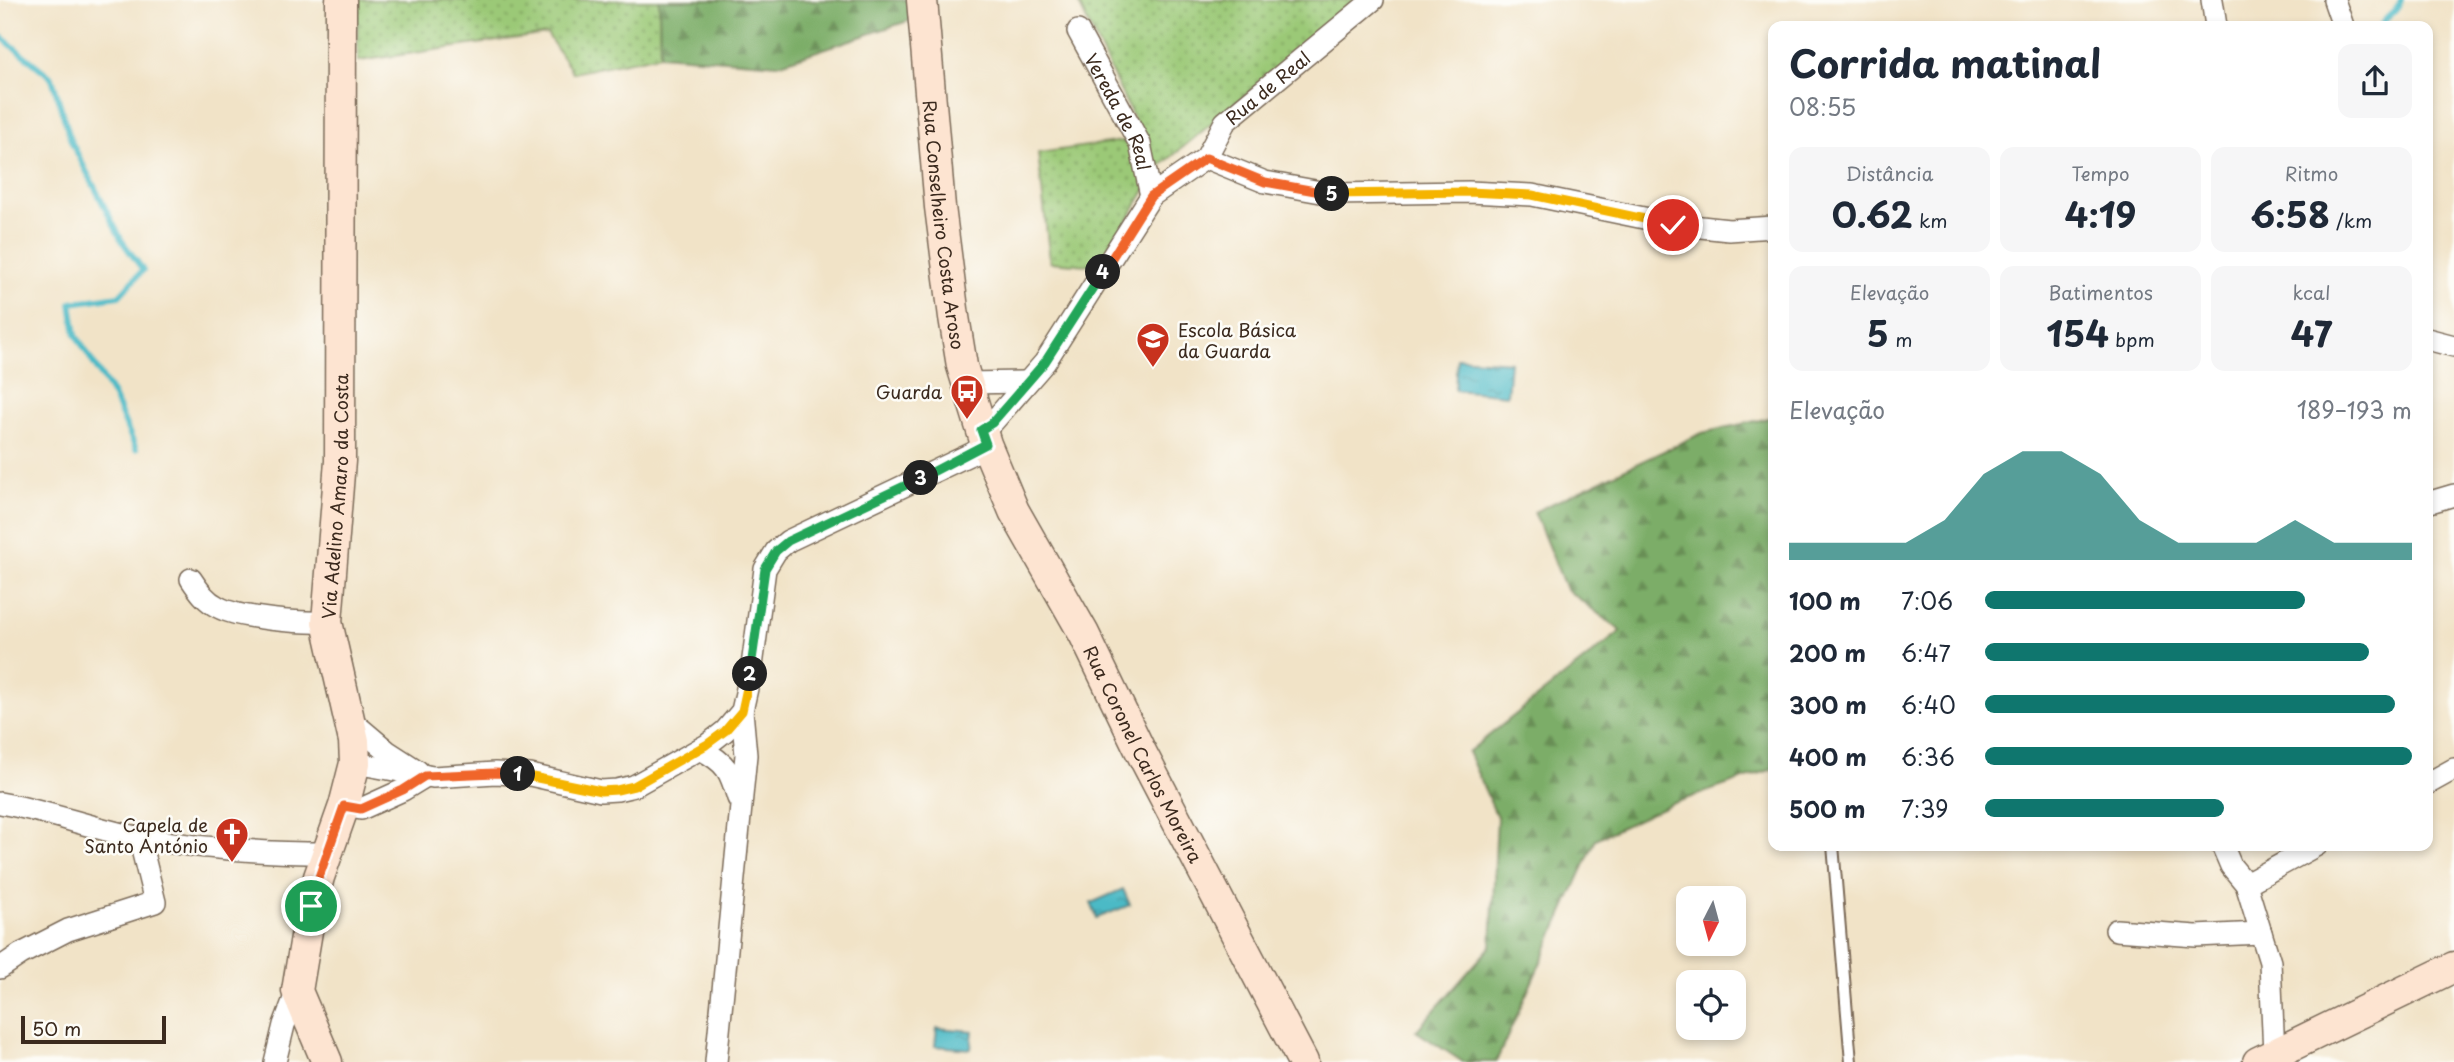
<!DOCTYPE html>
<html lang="pt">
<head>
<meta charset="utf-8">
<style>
  :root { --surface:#fff; --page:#f6f6f7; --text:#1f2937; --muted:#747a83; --accent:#0f766e }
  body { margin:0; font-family:"Playpen Sans",sans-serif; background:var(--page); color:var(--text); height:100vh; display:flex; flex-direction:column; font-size:26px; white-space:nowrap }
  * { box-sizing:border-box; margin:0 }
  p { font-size:23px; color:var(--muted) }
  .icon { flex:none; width:38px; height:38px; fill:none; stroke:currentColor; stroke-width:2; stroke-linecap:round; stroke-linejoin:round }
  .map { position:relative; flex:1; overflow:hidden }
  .details { position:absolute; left:1768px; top:21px; width:665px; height:830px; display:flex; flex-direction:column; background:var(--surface); border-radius:14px; box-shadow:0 4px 10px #0003 }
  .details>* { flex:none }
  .needle { width:46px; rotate:186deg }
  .buttons { position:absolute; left:1676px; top:886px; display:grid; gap:14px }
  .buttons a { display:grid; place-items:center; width:70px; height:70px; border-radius:14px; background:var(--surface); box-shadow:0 4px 10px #0003; font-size:35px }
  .scale { position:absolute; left:21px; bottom:18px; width:145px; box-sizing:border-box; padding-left:7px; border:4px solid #3b2a1e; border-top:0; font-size:19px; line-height:24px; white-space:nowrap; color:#3b2a1e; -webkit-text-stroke:5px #fdfcf7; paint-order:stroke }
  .pin { position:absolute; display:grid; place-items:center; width:60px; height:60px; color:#fff; margin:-30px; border:4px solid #fff; border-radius:50%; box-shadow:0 2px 7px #0007 }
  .km { position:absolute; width:35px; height:35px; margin:-18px; border-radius:50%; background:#222; color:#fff; font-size:19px; line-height:35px; text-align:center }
  .round { display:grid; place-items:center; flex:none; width:74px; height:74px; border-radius:14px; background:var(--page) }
  .headline { display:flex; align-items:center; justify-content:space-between; height:119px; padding:0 21px }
  h1 { font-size:38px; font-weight:700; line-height:52px }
  .figures { display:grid; grid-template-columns:repeat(3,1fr); gap:10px; height:119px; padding:7px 21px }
  .figures div { display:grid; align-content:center; border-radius:14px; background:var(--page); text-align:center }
  .figures b { font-size:35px; font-weight:700 }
  .figures small { font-size:19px; font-weight:400 }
  .figures p { font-size:19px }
  .chart { height:196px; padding:14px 21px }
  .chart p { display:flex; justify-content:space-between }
  .chart svg { width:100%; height:126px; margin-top:7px; fill:var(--accent); opacity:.7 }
  ul { padding:0 21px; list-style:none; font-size:23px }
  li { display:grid; grid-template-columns:112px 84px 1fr; align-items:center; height:52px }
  li i { height:18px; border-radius:9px; background:var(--accent) }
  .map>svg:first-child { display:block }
  .grass { fill:url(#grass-dots); stroke:#6b7a4a; stroke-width:2 }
  .forest { fill:url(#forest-firs); stroke:#5c6c43; stroke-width:2 }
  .water { fill:url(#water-ripples); stroke:#447272; stroke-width:2 }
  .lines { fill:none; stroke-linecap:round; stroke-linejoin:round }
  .stream { stroke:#4cbac6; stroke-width:6 }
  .service-casing { stroke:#7b6b59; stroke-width:14 }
  .minor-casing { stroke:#7b6b59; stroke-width:24 }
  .secondary-casing { stroke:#7b6b59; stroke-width:33 }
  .service { stroke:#fff; stroke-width:10 }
  .minor { stroke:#fff; stroke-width:21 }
  .secondary { stroke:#fde4d1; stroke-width:30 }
  .split-1-casing { stroke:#fff; stroke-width:14 }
  .split-2-casing { stroke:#fff; stroke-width:14 }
  .split-3-casing { stroke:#fff; stroke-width:14 }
  .split-4-casing { stroke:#fff; stroke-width:14 }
  .split-5-casing { stroke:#fff; stroke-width:14 }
  .split-6-casing { stroke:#fff; stroke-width:14 }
  .split-1 { stroke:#f0652b; stroke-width:9 }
  .split-2 { stroke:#f5b400; stroke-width:9 }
  .split-3 { stroke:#22a559; stroke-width:9 }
  .split-4 { stroke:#22a559; stroke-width:9 }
  .split-5 { stroke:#f0652b; stroke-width:9 }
  .split-6 { stroke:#f5b400; stroke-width:9 }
  .labels { text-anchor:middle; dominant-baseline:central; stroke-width:5; stroke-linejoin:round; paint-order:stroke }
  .street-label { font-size:18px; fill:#3b2a1e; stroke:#fdfcf7 }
  .poi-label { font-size:18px; fill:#3b2a1e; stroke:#fdfcf7; text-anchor:end }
</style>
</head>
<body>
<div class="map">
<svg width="2454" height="1062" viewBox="0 0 2454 1062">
  <defs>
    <pattern id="grass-dots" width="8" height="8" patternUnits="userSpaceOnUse" patternTransform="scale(1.75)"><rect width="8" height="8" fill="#9bc977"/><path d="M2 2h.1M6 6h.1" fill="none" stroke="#80a361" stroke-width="1.8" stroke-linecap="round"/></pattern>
    <pattern id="forest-firs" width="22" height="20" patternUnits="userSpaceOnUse" patternTransform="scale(1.75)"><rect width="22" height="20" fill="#7cad68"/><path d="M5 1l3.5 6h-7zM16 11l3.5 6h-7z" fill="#678d55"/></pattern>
    <pattern id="water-ripples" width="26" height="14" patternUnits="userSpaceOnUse" patternTransform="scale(1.75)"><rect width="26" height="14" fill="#4cbac6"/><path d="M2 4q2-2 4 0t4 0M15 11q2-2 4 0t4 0" fill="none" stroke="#4097a0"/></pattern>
  </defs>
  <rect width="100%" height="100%" fill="#fdfcf7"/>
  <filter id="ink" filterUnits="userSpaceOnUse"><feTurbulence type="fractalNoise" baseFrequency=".0143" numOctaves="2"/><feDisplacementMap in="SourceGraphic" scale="14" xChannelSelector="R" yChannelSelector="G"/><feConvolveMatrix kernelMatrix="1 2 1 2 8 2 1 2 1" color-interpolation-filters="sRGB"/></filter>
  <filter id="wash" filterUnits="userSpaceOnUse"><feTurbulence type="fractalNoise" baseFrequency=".00686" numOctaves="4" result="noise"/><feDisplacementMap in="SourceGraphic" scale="28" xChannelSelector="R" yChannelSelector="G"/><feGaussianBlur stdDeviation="1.57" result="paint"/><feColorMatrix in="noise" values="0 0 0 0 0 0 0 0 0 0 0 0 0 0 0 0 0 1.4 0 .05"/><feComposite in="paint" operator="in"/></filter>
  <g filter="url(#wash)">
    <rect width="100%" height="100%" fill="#f1e3c7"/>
    <g class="grass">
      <path d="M 357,0 L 659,0 L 660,55 L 573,73 L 547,34 L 358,61 Z"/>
      <path d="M 1077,0 L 1360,0 L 1158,168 L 1101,266 L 1050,262 L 1038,153 L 1143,138 Z"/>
    </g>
    <g class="forest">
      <path d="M 659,0 L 910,0 L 911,20 L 778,64 L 660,55 Z"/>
      <path d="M 1773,417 L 1773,769 L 1671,804 L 1596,839 L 1496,1062 L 1463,1062 L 1416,1031 L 1491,946 L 1497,817 L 1468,752 L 1621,631 L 1566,589 L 1534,512 L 1702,433 Z"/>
    </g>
    <g class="water">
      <path d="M 1457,358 L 1510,362 L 1507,395 L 1455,390 Z"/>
      <path d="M 1123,889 L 1130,905 L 1097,918 L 1091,903 Z"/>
      <path d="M 937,1028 L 973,1031 L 971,1049 L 935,1046 Z"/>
    </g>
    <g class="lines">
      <g class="stream">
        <path d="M 2381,26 C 2387,14 2396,15 2401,0"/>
        <path d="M 0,36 L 52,78 L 71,141 L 122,241 L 143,270 L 119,296 L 71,303 L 76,335 L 113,395 L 136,449"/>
      </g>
    </g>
  </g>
  <g filter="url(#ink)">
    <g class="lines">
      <defs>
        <path id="service" d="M 1833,845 L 1851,1062"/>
        <g id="minor">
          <path d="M 2212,0 L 2216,26"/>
          <path d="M 2334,0 L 2343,26"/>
          <path id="s1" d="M 1078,31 L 1140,144 L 1151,196"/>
          <path d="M 1206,158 L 1265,182 L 1332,194 L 1469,192 L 1532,195 L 1673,224 L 1729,230 L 1773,227"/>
          <path d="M 2427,339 L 2454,346"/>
          <path d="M 966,383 L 1025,382"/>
          <path id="s2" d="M 981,430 L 992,423 L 1045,362 L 1151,196 L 1206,158 L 1225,122 L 1373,0"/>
          <path d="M 2427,503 L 2454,495"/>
          <path d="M 191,579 C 199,591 206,601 218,607 C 240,619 302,623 327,622"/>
          <path d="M 348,718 L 387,751 L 418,771"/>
          <path d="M 700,749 C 727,763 730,771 738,798"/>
          <path d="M 355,763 L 433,777 L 495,773 L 530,775 L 601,791 L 617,790 L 634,786 L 707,745 L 725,731 L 742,711 L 752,666 L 765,569 L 776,551 L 788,541 L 973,453 L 986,444"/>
          <path d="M 2427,784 L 2454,769"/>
          <path d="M 0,803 C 48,811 93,829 141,838 C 203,849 265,853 328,853"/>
          <path d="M 344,806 L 361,809 L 403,790 L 426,776"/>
          <path d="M 2222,845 L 2231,866 L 2246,884 L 2270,962 L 2274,1054"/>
          <path d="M 2246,884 L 2317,845"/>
          <path d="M 2116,930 L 2196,936 L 2261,933"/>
          <path d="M 0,968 L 21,954 L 68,930 L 155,902 L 139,837"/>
          <path d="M 275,1062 L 284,1025 L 297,991"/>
          <path d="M 716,1062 L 746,755 L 742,711"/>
        </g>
        <g id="secondary">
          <path id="s3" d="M 922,0 L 940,207 L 954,317 L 962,366 L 986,444 L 1014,511 L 1084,634 L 1140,750 L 1303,1062"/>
          <path id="s4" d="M 327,1062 L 297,991 L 311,907 L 319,877 L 344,806 L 355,763 L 354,741 L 327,622 L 340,461 L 341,0"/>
          <path d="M 2258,1062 L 2454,967"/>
        </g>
      </defs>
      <use href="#service" class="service-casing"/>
      <use href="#minor" class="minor-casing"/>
      <use href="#secondary" class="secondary-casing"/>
      <use href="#service" class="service"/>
      <use href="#minor" class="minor"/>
      <use href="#secondary" class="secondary"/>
    </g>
  </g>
  <g class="lines" filter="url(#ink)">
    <defs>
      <path id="split-1" d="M 311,906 L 319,877 L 344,806 L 361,809 L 403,790 L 425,776 L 495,773 L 518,774"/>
      <path id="split-2" d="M 518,774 L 601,791 L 617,790 L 634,786 L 706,745 L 725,731 L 742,711 L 750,674"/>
      <path id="split-3" d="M 750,674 L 765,569 L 776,551 L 788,541 L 921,478"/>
      <path id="split-4" d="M 921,478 L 986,444 L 981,430 L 992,423 L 1045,362 L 1103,272"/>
      <path id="split-5" d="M 1103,272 L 1151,196 L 1206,158 L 1265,182 L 1332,194"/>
      <path id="split-6" d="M 1332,194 L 1469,192 L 1532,195 L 1673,225"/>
    </defs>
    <use href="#split-1" class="split-1-casing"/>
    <use href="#split-2" class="split-2-casing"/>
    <use href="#split-3" class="split-3-casing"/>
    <use href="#split-4" class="split-4-casing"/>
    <use href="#split-5" class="split-5-casing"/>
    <use href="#split-6" class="split-6-casing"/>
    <use href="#split-1" class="split-1"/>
    <use href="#split-2" class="split-2"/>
    <use href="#split-3" class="split-3"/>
    <use href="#split-4" class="split-4"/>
    <use href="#split-5" class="split-5"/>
    <use href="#split-6" class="split-6"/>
  </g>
  <defs>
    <symbol id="school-pin" viewBox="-11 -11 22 30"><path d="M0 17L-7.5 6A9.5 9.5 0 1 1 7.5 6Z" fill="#c8321e" stroke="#fdfcf7"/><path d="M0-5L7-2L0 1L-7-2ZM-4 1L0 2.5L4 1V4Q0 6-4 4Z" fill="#fff"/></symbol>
    <symbol id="bus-pin" viewBox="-11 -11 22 30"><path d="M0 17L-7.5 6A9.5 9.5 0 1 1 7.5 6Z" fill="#c8321e" stroke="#fdfcf7"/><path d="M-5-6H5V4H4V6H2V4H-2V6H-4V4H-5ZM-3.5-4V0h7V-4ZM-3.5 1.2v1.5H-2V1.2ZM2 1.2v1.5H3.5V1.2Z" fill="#fff"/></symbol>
    <symbol id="church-pin" viewBox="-11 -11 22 30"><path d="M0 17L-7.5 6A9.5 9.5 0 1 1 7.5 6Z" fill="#c8321e" stroke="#fdfcf7"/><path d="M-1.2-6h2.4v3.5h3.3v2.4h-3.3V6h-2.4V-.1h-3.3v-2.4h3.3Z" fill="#fff"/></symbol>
  </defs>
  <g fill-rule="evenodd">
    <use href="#school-pin" x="1134" y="320" width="38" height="52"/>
    <use href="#bus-pin" x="948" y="372" width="38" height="52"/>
    <use href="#church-pin" x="213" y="815" width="38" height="52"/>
  </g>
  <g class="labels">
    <g class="street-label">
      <text stroke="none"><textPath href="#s2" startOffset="453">Rua de Real</textPath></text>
      <text stroke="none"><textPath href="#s1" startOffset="91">Vereda de Real</textPath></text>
      <text stroke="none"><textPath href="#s3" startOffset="226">Rua Conselheiro Costa Aroso</textPath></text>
      <text stroke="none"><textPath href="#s4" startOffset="583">Via Adelino Amaro da Costa</textPath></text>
      <text stroke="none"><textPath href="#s3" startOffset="798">Rua Coronel Carlos Moreira</textPath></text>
    </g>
    <g class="poi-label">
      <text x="1178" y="329" text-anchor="start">Escola Básica<tspan x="1178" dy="21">da Guarda</tspan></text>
      <text x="942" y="391">Guarda</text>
      <text x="208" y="824">Capela de<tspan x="208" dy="21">Santo António</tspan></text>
    </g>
  </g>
</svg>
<div class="buttons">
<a><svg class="needle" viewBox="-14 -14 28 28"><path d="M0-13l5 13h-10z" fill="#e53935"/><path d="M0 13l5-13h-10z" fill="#747a83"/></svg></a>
<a><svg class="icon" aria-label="locate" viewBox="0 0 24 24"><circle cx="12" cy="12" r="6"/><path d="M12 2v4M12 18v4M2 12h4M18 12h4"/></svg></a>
</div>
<div class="scale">50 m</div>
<div class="pin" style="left:311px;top:906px;background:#1e9e55"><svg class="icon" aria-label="arrive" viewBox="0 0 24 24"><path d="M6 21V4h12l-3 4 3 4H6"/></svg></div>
<div class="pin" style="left:1673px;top:225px;background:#d93025"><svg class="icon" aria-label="check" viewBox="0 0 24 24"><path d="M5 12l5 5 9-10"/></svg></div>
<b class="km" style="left:518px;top:774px">1</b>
<b class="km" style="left:750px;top:674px">2</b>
<b class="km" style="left:921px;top:478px">3</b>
<b class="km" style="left:1103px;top:272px">4</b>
<b class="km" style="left:1332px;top:194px">5</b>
<section class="details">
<div class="headline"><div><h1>Corrida matinal</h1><p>08:55</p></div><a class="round"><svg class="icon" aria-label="share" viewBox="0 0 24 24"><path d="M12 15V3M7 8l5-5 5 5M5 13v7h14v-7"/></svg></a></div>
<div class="figures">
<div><p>Distância</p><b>0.62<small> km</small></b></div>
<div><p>Tempo</p><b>4:19</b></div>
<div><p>Ritmo</p><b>6:58<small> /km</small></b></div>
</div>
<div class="figures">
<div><p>Elevação</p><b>5<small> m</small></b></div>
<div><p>Batimentos</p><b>154<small> bpm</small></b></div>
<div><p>kcal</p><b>47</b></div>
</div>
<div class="chart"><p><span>Elevação</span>189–193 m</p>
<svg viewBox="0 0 160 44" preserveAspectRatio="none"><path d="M0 44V38L10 38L20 38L30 38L40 30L50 14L60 6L70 6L80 14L90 30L100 38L110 38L120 38L130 30L140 38L150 38L160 38V44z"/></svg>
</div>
<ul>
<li><b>100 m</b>7:06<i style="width:75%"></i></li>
<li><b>200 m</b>6:47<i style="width:90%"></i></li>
<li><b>300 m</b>6:40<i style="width:96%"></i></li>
<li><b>400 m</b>6:36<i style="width:100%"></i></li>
<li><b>500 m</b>7:39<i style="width:56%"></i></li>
</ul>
</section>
</div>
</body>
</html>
